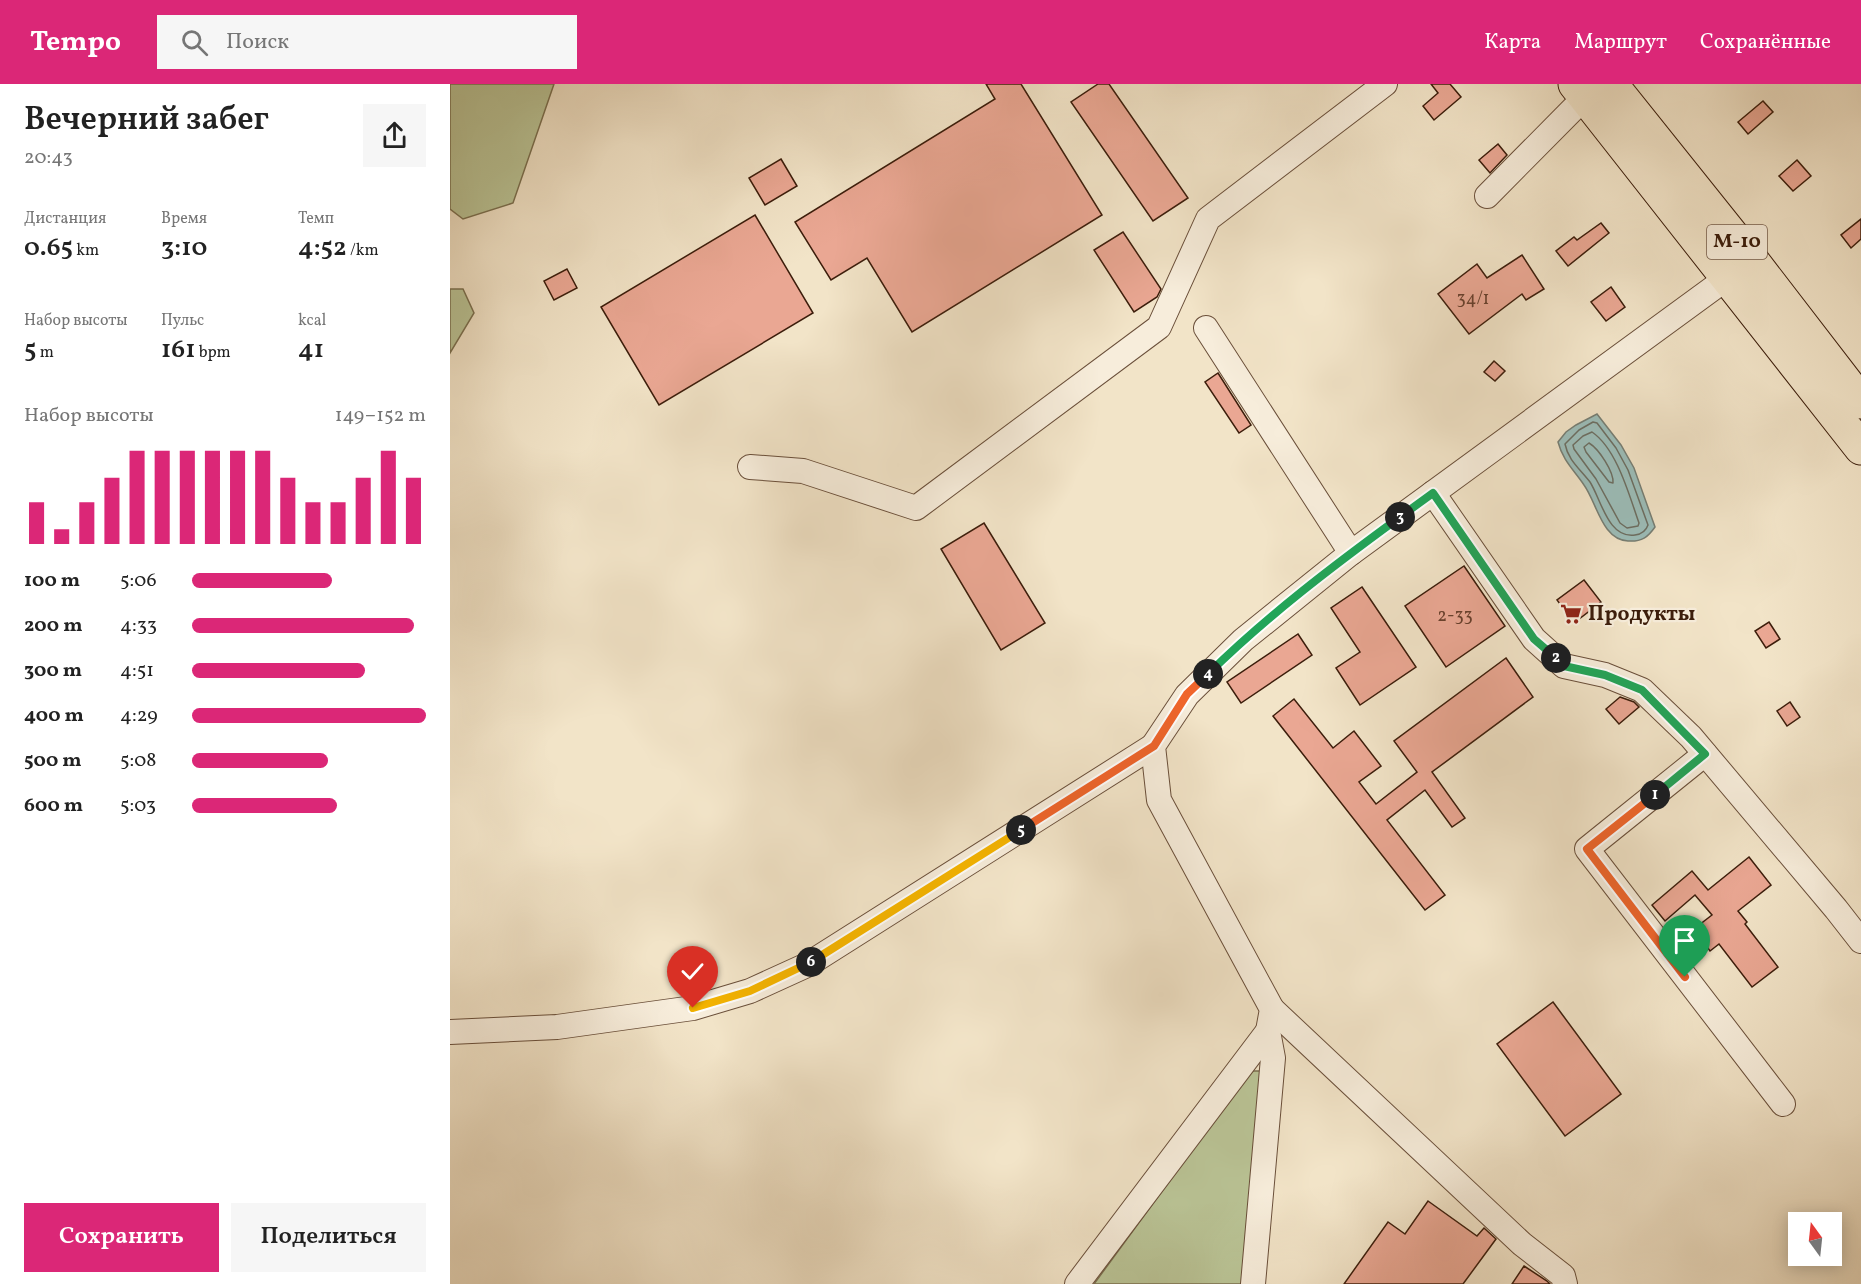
<!DOCTYPE html>
<html lang="ru">
<head>
<meta charset="utf-8">
<style>
  :root { --surface:#fff; --page:#f6f6f6; --text:#222; --muted:#767676; --accent:#db2777 }
  body { margin:0; font-family:Vollkorn,serif; background:var(--page); color:var(--text); height:100vh; display:flex; flex-direction:column; font-size:22px; white-space:nowrap }
  * { box-sizing:border-box; margin:0 }
  p { font-size:20px; color:var(--muted) }
  .icon { flex:none; width:33px; height:33px; fill:none; stroke:currentColor; stroke-width:2; stroke-linecap:round; stroke-linejoin:round }
  .map { position:relative; flex:1; overflow:hidden }
  .side { display:flex; flex-direction:column; background:var(--surface); width:450px }
  .side>* { flex:none }
  .needle { width:39px; rotate:345deg }
  .fabs { position:absolute; left:1338px; top:1128px; display:grid; gap:12px }
  .fabs a { display:grid; place-items:center; width:54px; height:54px; border-radius:0px; background:var(--surface); box-shadow:0 3px 15px #0003; font-size:30px }
  .pin { position:absolute; display:grid; place-items:center; width:51px; height:51px; color:#fff; margin:-62px -26px; border-radius:50% 50% 50% 0; rotate:-45deg; box-shadow:0 0 6px #0007 }
  .pin .icon { rotate:45deg }
  .km { position:absolute; width:30px; height:30px; margin:-15px; border-radius:50%; background:#222; color:#fff; font-size:16px; line-height:30px; text-align:center }
  .round { display:grid; place-items:center; flex:none; width:63px; height:63px; border-radius:0px; background:var(--page) }
  .head { display:flex; align-items:center; justify-content:space-between; height:102px; padding:0 24px }
  h1 { font-size:33px; font-weight:600; line-height:45px }
  .metrics { display:grid; grid-template-columns:repeat(3,1fr); gap:9px; height:102px; padding:6px 24px }
  .metrics div { display:grid; align-content:center }
  .metrics b { font-size:26px; font-weight:600 }
  .metrics small { font-size:16px; font-weight:400 }
  .metrics p { font-size:16px }
  .chart { height:168px; padding:12px 24px }
  .chart p { display:flex; justify-content:space-between }
  .chart svg { width:100%; height:108px; margin-top:6px; stroke:var(--accent); stroke-width:6 }
  .cta { display:flex; gap:12px; margin-top:auto; padding:12px 24px }
  .cta a { flex:1; height:69px; border-radius:0px; background:var(--accent); color:#fff; font-size:24px; font-weight:600; line-height:69px; text-align:center }
  .cta a+a { background:var(--page); color:var(--text) }
  ul { padding:0 24px; list-style:none; font-size:20px }
  li { display:grid; grid-template-columns:96px 72px 1fr; align-items:center; height:45px }
  li i { height:15px; border-radius:8px; background:var(--accent) }
  header { display:flex; align-items:center; gap:36px; box-sizing:border-box; height:84px; padding:0 30px; background:var(--accent); color:#fff }
  header strong { font-size:28px }
  nav { display:flex; gap:33px; margin-inline-start:auto; font-size:21px }
  .search { width:420px; height:54px; background:var(--page); display:flex; align-items:center; gap:15px; box-sizing:border-box; padding:0 21px; border-radius:0px; color:var(--muted); font-size:22px }
  main { display:flex; flex:1; min-height:0 }
  .map>svg:first-child { display:block }
  .green { fill:#bac496; stroke:#7b7050; stroke-width:1.5 }
  .water { fill:#9cbeba; stroke:#767e74; stroke-width:1.5 }
  .lines { fill:none; stroke-linecap:round; stroke-linejoin:round }
  .shore { stroke:#6c6e62; stroke-width:1.5 }
  .building { fill:#eaa793; stroke:#3c1d0b; stroke-width:1.5 }
  .minor-casing { stroke:#6a4f3a; stroke-width:26 }
  .highway-casing { stroke:#3c1d0b; stroke-width:35 }
  .minor { stroke:#f7eddb; stroke-width:24 }
  .highway { stroke:#f2e4c8; stroke-width:33 }
  .split-1-casing { stroke:#fff; stroke-width:12 }
  .split-2-casing { stroke:#fff; stroke-width:12 }
  .split-3-casing { stroke:#fff; stroke-width:12 }
  .split-4-casing { stroke:#fff; stroke-width:12 }
  .split-5-casing { stroke:#fff; stroke-width:12 }
  .split-6-casing { stroke:#fff; stroke-width:12 }
  .split-7-casing { stroke:#fff; stroke-width:12 }
  .split-1 { stroke:#f0652b; stroke-width:8 }
  .split-2 { stroke:#22a559; stroke-width:8 }
  .split-3 { stroke:#22a559; stroke-width:8 }
  .split-4 { stroke:#22a559; stroke-width:8 }
  .split-5 { stroke:#f0652b; stroke-width:8 }
  .split-6 { stroke:#f5b400; stroke-width:8 }
  .split-7 { stroke:#f5b400; stroke-width:8 }
  .labels { text-anchor:middle; dominant-baseline:central; stroke-width:4.5; stroke-linejoin:round; paint-order:stroke }
  .number-label { font-size:18px; fill:#68402d }
  .shield { fill:#f7eddb; stroke:#745b49; stroke-width:1.5 }
  .shield-label { font-size:20px; font-weight:bold; fill:#3c1d0b }
  .poi-label { font-size:21px; font-weight:bold; fill:#3c1d0b; stroke:#f7eddb; text-anchor:start }
</style>
</head>
<body>
<header>
<strong>Tempo</strong>
<div class="search"><svg class="icon" aria-label="search" viewBox="0 0 24 24"><circle cx="10" cy="10" r="6"/><path d="M15 15l6 6"/></svg>Поиск</div>
<nav><a>Карта</a><a>Маршрут</a><a>Сохранённые</a></nav>
</header>
<main>
<section class="side">
<div class="head"><div><h1>Вечерний забег</h1><p>20:43</p></div><a class="round"><svg class="icon" aria-label="share" viewBox="0 0 24 24"><path d="M12 15V3M7 8l5-5 5 5M5 13v7h14v-7"/></svg></a></div>
<div class="metrics">
<div><p>Дистанция</p><b>0.65<small> km</small></b></div>
<div><p>Время</p><b>3:10</b></div>
<div><p>Темп</p><b>4:52<small> /km</small></b></div>
</div>
<div class="metrics">
<div><p>Набор высоты</p><b>5<small> m</small></b></div>
<div><p>Пульс</p><b>161<small> bpm</small></b></div>
<div><p>kcal</p><b>41</b></div>
</div>
<div class="chart"><p><span>Набор высоты</span>149–152 m</p>
<svg viewBox="0 0 160 44" preserveAspectRatio="none"><path d="M5 44V27M15 44V38M25 44V27M35 44V17M45 44V6M55 44V6M65 44V6M75 44V6M85 44V6M95 44V6M105 44V17M115 44V27M125 44V27M135 44V17M145 44V6M155 44V17"/></svg>
</div>
<ul>
<li><b>100 m</b>5:06<i style="width:60%"></i></li>
<li><b>200 m</b>4:33<i style="width:95%"></i></li>
<li><b>300 m</b>4:51<i style="width:74%"></i></li>
<li><b>400 m</b>4:29<i style="width:100%"></i></li>
<li><b>500 m</b>5:08<i style="width:58%"></i></li>
<li><b>600 m</b>5:03<i style="width:62%"></i></li>
</ul>
<div class="cta"><a>Сохранить</a><a>Поделиться</a></div>
</section>
<div class="map">
<svg width="1411" height="1200" viewBox="0 0 1411 1200">
  <rect width="100%" height="100%" fill="#f2e4c8"/>
  <filter id="stains"><feTurbulence type="fractalNoise" baseFrequency=".00333" numOctaves="4"/><feColorMatrix values="0 0 0 0 .2 0 0 0 0 .09 0 0 0 0 .02 0 0 0 .5 -.17"/></filter>
  <radialGradient id="worn" r=".72"><stop offset=".6" stop-color="#630" stop-opacity="0"/><stop offset="1" stop-color="#630" stop-opacity=".3"/></radialGradient>
  <g class="green">
    <path d="M 0,0 L 104,0 L 63,119 L 13,135 L 0,125 Z"/>
    <path d="M 0,205 L 13,205 L 24,229 L 0,269 Z"/>
    <path d="M 800,987 L 816,987 L 792,1200 L 644,1200 Z"/>
  </g>
  <path class="water" d="M 1147,330 L 1171,361 L 1184,384 L 1205,443 C 1198,453 1192,458 1178,457 C 1152,456 1147,419 1134,401 C 1124,386 1113,377 1108,358 L 1116,348 L 1126,341 Z"/>
  <g class="lines">
    <g class="shore">
      <path d="M 1143,338 L 1147,339 L 1166,364 L 1178,386 L 1198,441 C 1196,447 1192,450 1185,451 C 1158,455 1151,415 1140,398 C 1130,385 1118,376 1115,360 L 1129,346 Z"/>
      <path d="M 1142,348 C 1167,365 1179,411 1189,439 L 1188,442 L 1177,444 L 1170,439 L 1146,395 L 1124,365 L 1123,361 L 1133,352 Z"/>
      <path d="M 1139,359 C 1149,365 1164,388 1163,399 L 1159,398 L 1136,368 L 1134,363 Z"/>
    </g>
  </g>
  <g class="building">
    <path d="M 536,0 L 571,0 L 652,131 L 462,248 L 417,174 L 381,196 L 345,138 L 545,15 Z"/>
    <path d="M 648,0 L 659,0 L 738,114 L 703,137 L 621,18 Z"/>
    <path d="M 981,0 L 1000,0 L 1011,13 L 984,36 L 973,22 L 988,9 Z"/>
    <path d="M 1313,17 L 1323,28 L 1298,50 L 1288,38 Z"/>
    <path d="M 1048,60 L 1057,71 L 1040,89 L 1029,76 Z"/>
    <path d="M 331,75 L 347,102 L 315,121 L 299,94 Z"/>
    <path d="M 1347,76 L 1361,92 L 1343,107 L 1329,92 Z"/>
    <path d="M 305,131 L 363,229 L 209,321 L 151,223 Z"/>
    <path d="M 1411,135 L 1411,155 L 1401,164 L 1391,151 Z"/>
    <path d="M 1151,139 L 1159,149 L 1118,182 L 1106,167 L 1124,153 L 1127,156 Z"/>
    <path d="M 673,148 L 711,205 L 707,213 L 684,228 L 644,166 Z"/>
    <path d="M 1072,171 L 1094,205 L 1076,216 L 1072,210 L 1019,250 L 988,210 L 1027,180 L 1037,194 Z"/>
    <path d="M 117,185 L 127,204 L 104,216 L 94,197 Z"/>
    <path d="M 1161,203 L 1175,223 L 1156,237 L 1141,218 Z"/>
    <path d="M 1044,277 L 1055,287 L 1045,297 L 1034,288 Z"/>
    <path d="M 768,289 L 801,341 L 789,349 L 755,298 Z"/>
    <path d="M 534,439 L 595,539 L 551,566 L 491,465 Z"/>
    <path d="M 1014,482 L 1055,542 L 996,583 L 955,522 Z"/>
    <path d="M 1134,496 L 1151,518 L 1124,539 L 1107,516 Z"/>
    <path d="M 912,503 L 966,583 L 910,621 L 886,584 L 910,568 L 881,524 Z"/>
    <path d="M 1319,538 L 1330,555 L 1316,564 L 1305,547 Z"/>
    <path d="M 848,550 L 862,571 L 791,619 L 777,598 Z"/>
    <path d="M 1056,574 L 1083,613 L 982,688 L 1015,734 L 1002,743 L 975,706 L 937,736 L 995,811 L 975,826 L 823,632 L 844,615 L 883,664 L 904,647 L 931,682 L 909,698 L 926,720 L 967,688 L 944,657 Z"/>
    <path d="M 1170,613 L 1184,618 L 1189,623 L 1169,640 L 1156,625 Z"/>
    <path d="M 1340,618 L 1350,633 L 1337,642 L 1327,627 Z"/>
    <path d="M 1299,773 L 1321,801 L 1288,827 L 1297,838 L 1295,840 L 1328,883 L 1302,903 L 1269,860 L 1260,867 L 1244,845 L 1262,831 L 1245,811 L 1215,837 L 1202,821 L 1242,787 L 1258,806 Z"/>
    <path d="M 1103,918 L 1171,1010 L 1115,1052 L 1047,960 Z"/>
    <path d="M 978,1117 L 1027,1152 L 1034,1144 L 1046,1155 L 1013,1200 L 894,1200 L 938,1138 L 955,1150 Z"/>
    <path d="M 1074,1182 L 1097,1197 L 1100,1200 L 1062,1200 Z"/>
  </g>
  <g class="lines">
    <defs>
      <g id="minor">
        <path d="M 1037,112 L 1135,13"/>
        <path d="M 756,244 L 901,469"/>
        <path d="M 300,383 L 353,387 L 466,424 L 709,243 L 758,135 L 935,0"/>
        <path d="M 983,409 L 1084,555 L 1114,582 L 1155,591 L 1192,606 L 1241,653 L 1386,825 L 1411,857"/>
        <path d="M 1255,670 L 1137,765 L 1333,1020"/>
        <path d="M 822,925 L 1072,1160 L 1113,1192 L 1115,1200"/>
        <path d="M 0,948 L 107,943 L 243,924 L 300,907 L 357,881 L 703,662"/>
        <path d="M 627,1200 L 818,947"/>
        <path d="M 803,1200 L 823,974 L 818,947 L 822,925 L 709,716 L 703,662 L 737,611 L 793,556 L 901,469 L 1277,194"/>
      </g>
      <g id="highway">
        <path d="M 1125,0 L 1411,364"/>
        <path d="M 1161,0 L 1301,175 L 1411,318"/>
      </g>
    </defs>
    <use href="#minor" class="minor-casing"/>
    <use href="#highway" class="highway-casing"/>
    <use href="#minor" class="minor"/>
    <use href="#highway" class="highway"/>
  </g>
  <g class="lines">
    <defs>
      <path id="split-1" d="M 1205,711 L 1137,765 L 1235,893"/>
      <path id="split-2" d="M 1106,574 L 1114,582 L 1155,591 L 1192,606 L 1255,670 L 1205,711"/>
      <path id="split-3" d="M 950,433 L 983,409 L 1084,555 L 1106,574"/>
      <path id="split-4" d="M 758,590 C 817,532 883,482 950,433"/>
      <path id="split-5" d="M 571,746 L 704,662 L 737,610 L 758,590"/>
      <path id="split-6" d="M 361,878 L 571,746"/>
      <path id="split-7" d="M 243,924 L 300,907 L 361,878"/>
    </defs>
    <use href="#split-1" class="split-1-casing"/>
    <use href="#split-2" class="split-2-casing"/>
    <use href="#split-3" class="split-3-casing"/>
    <use href="#split-4" class="split-4-casing"/>
    <use href="#split-5" class="split-5-casing"/>
    <use href="#split-6" class="split-6-casing"/>
    <use href="#split-7" class="split-7-casing"/>
    <use href="#split-1" class="split-1"/>
    <use href="#split-2" class="split-2"/>
    <use href="#split-3" class="split-3"/>
    <use href="#split-4" class="split-4"/>
    <use href="#split-5" class="split-5"/>
    <use href="#split-6" class="split-6"/>
    <use href="#split-7" class="split-7"/>
  </g>
  <defs>
    <symbol id="supermarket-bare" viewBox="-9 -9 18 18"><path d="M-6-5.5h2.5l.6 2H6L4.5 2H-2.5L-4.4-4H-6ZM-1.5 3.2a1.3 1.3 0 1 0 .1 0ZM3 3.2a1.3 1.3 0 1 0 .1 0Z" fill="#8f2418" stroke="#f7eddb" stroke-width="2.5" paint-order="stroke"/></symbol>
  </defs>
  <g fill-rule="evenodd">
    <use href="#supermarket-bare" x="1106" y="515" width="30" height="30"/>
  </g>
  <g class="labels">
    <g class="number-label">
      <text x="1023" y="215">34/1</text>
      <text x="1005" y="532">2-33</text>
    </g>
    <rect class="shield" x="1257" y="141" width="60" height="34" rx="4.5"/>
    <g class="shield-label">
      <text x="1287" y="158">М-10</text>
    </g>
    <g class="poi-label">
      <text x="1138" y="530">Продукты</text>
    </g>
  </g>
  <rect width="100%" height="100%" filter="url(#stains)"/>
  <rect width="100%" height="100%" fill="url(#worn)"/>
</svg>
<div class="fabs">
<a><svg class="needle" viewBox="-14 -14 28 28"><path d="M0-13l5 13h-10z" fill="#e53935"/><path d="M0 13l5-13h-10z" fill="#767676"/></svg></a>
</div>
<div class="pin" style="left:1235px;top:893px;background:#1e9e55"><svg class="icon" aria-label="arrive" viewBox="0 0 24 24"><path d="M6 21V4h12l-3 4 3 4H6"/></svg></div>
<div class="pin" style="left:243px;top:924px;background:#d93025"><svg class="icon" aria-label="check" viewBox="0 0 24 24"><path d="M5 12l5 5 9-10"/></svg></div>
<b class="km" style="left:1205px;top:711px">1</b>
<b class="km" style="left:1106px;top:574px">2</b>
<b class="km" style="left:950px;top:433px">3</b>
<b class="km" style="left:758px;top:590px">4</b>
<b class="km" style="left:571px;top:746px">5</b>
<b class="km" style="left:361px;top:878px">6</b>
</div>
</main>
</body>
</html>
